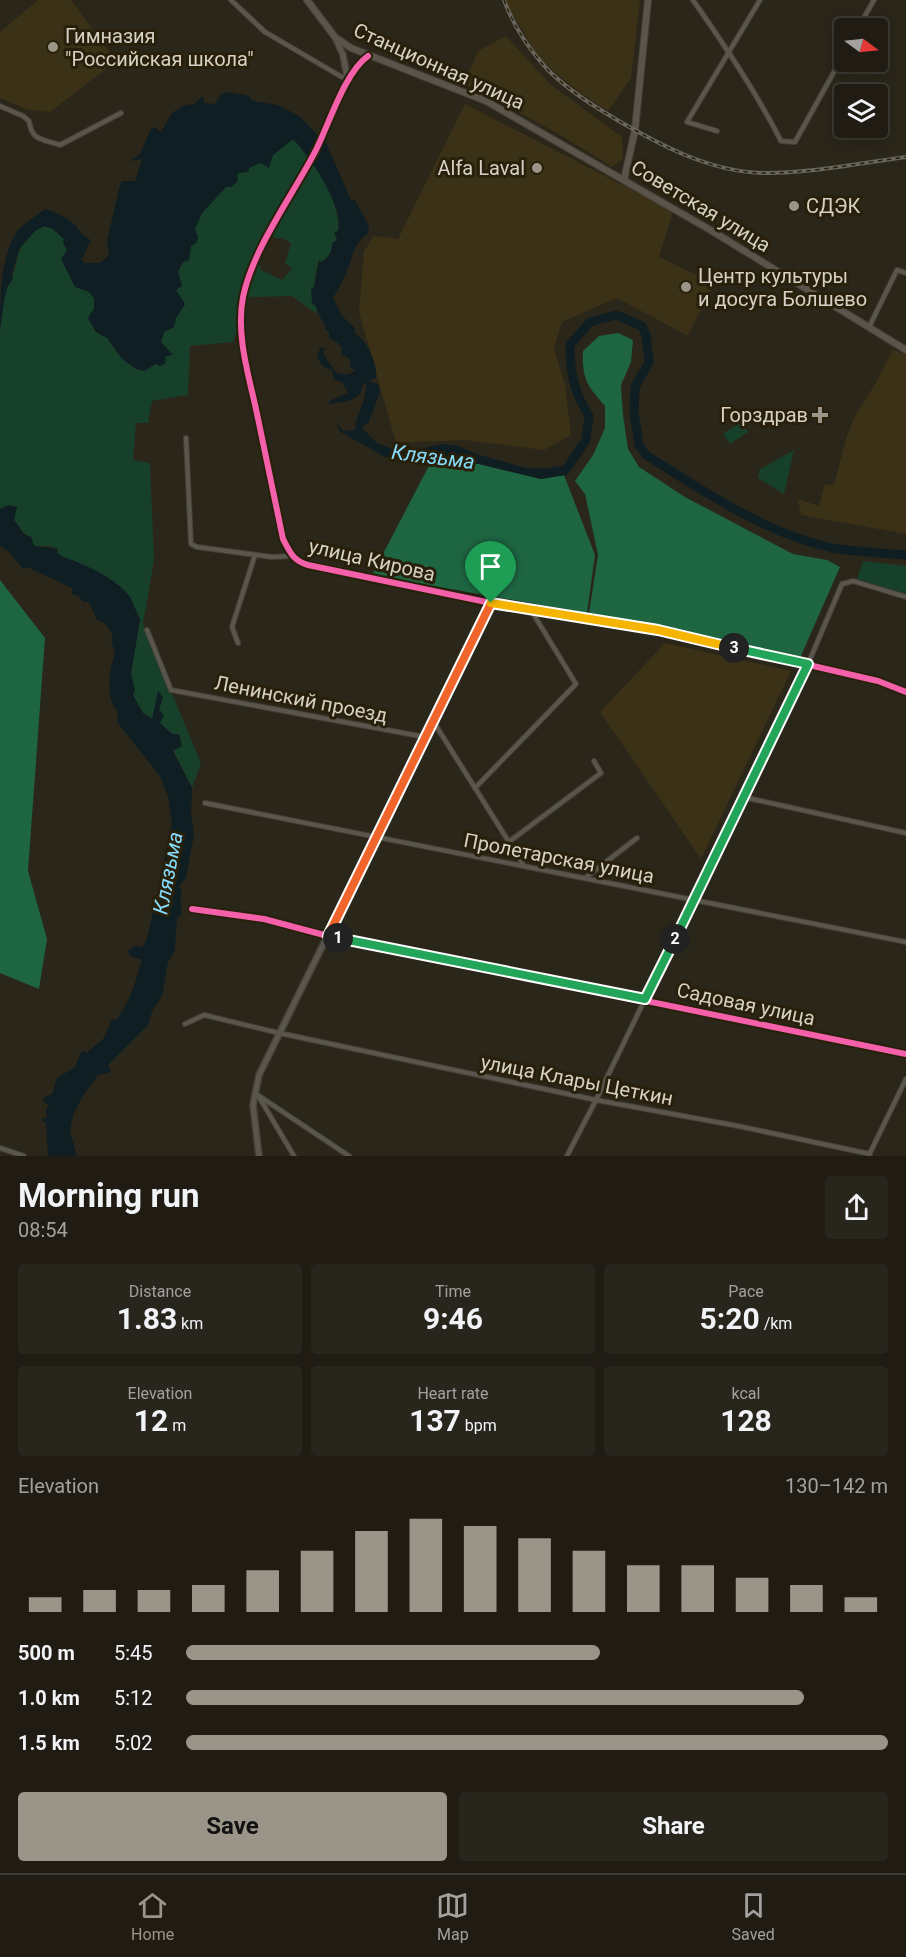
<!DOCTYPE html>
<html lang="en">
<head>
<meta charset="utf-8">
<style>
  :root { --surface:#201c14; --page:#28251d; --text:#f1f3f6; --muted:#a2a1a0; --line:#3d3a34; --accent:#9a9588 }
  body { margin:0; font-family:Roboto,sans-serif; background:var(--page); color:var(--text); height:100vh; display:flex; flex-direction:column; font-size:22px; white-space:nowrap }
  * { box-sizing:border-box; margin:0 }
  p { font-size:20px; color:var(--muted) }
  .icon { flex:none; width:33px; height:33px; fill:none; stroke:currentColor; stroke-width:2; stroke-linecap:round; stroke-linejoin:round }
  .map { position:relative; height:1156px; overflow:hidden }
  .panel { display:flex; flex-direction:column; background:var(--surface); flex:1 }
  .panel>* { flex:none }
  .needle { width:39px; rotate:105deg }
  .buttons { position:absolute; left:834px; top:18px; display:grid; gap:12px }
  .buttons a { display:grid; place-items:center; width:54px; height:54px; border-radius:6px; background:var(--surface); box-shadow:0 3px 15px #0003,0 0 0 2px var(--line); font-size:30px }
  .pin { position:absolute; display:grid; place-items:center; width:51px; height:51px; color:#fff; margin:-62px -26px; border-radius:50% 50% 50% 0; rotate:-45deg; box-shadow:0 0 6px #0007 }
  .pin .icon { rotate:45deg }
  .km { position:absolute; width:30px; height:30px; margin:-15px; border-radius:50%; background:#222; color:#fff; font-size:16px; line-height:30px; text-align:center }
  .round { display:grid; place-items:center; flex:none; width:63px; height:63px; border-radius:6px; background:var(--page) }
  .headline { display:flex; align-items:center; justify-content:space-between; height:102px; padding:0 18px }
  h1 { font-size:33px; font-weight:700; line-height:45px }
  .metrics { display:grid; grid-template-columns:repeat(3,1fr); gap:9px; height:102px; padding:6px 18px }
  .metrics div { display:grid; align-content:center; border-radius:6px; background:var(--page); text-align:center }
  .metrics b { font-size:30px; font-weight:700 }
  .metrics small { font-size:16px; font-weight:400 }
  .metrics p { font-size:16px }
  .chart { height:168px; padding:12px 18px }
  .chart p { display:flex; justify-content:space-between }
  .chart svg { width:100%; height:108px; margin-top:6px; stroke:var(--accent); stroke-width:6 }
  .action { display:flex; gap:12px; margin-top:auto; padding:12px 18px }
  .action a { flex:1; height:69px; border-radius:6px; background:var(--accent); color:#111; font-size:24px; font-weight:700; line-height:69px; text-align:center }
  .action a+a { background:var(--page); color:var(--text) }
  ul { padding:0 18px; list-style:none; font-size:20px }
  li { display:grid; grid-template-columns:96px 72px 1fr; align-items:center; height:45px }
  li i { height:15px; border-radius:8px; background:var(--accent) }
  .dock { display:flex; justify-content:space-around; align-items:center; height:84px; border-top:2px solid var(--line); background:var(--surface); font-size:16px; color:var(--muted) }
  .dock a { display:grid; justify-items:center; gap:3px }
  .dock .active { color:var(--accent) }
  .map>svg:first-child { display:block }
  .built { fill:#3b3116 }
  .green { fill:#17402a; fill-rule:evenodd }
  .forest { fill:#1e6542 }
  .water { fill:#0f1e22 }
  .lines { fill:none; stroke-linecap:round; stroke-linejoin:round }
  .river { stroke:#0f1e22; stroke-width:9 }
  .minor-casing { stroke:#464138; stroke-width:6 }
  .tertiary-casing { stroke:#464138; stroke-width:8 }
  .secondary-casing { stroke:#464138; stroke-width:8 }
  .minor { stroke:#5a564d; stroke-width:4 }
  .tertiary { stroke:#5a564d; stroke-width:5 }
  .secondary { stroke:#5b544a; stroke-width:6 }
  .rail-casing { stroke:#68655c; stroke-width:4 }
  .rail { stroke:#28200a; stroke-width:1.5; stroke-dasharray:4.5; stroke-linecap:butt }
  .cycleway-casing { stroke:#28200a; stroke-width:10 }
  .cycleway { stroke:#f560ab; stroke-width:6 }
  .split-1-casing { stroke:#fff; stroke-width:12 }
  .split-2-casing { stroke:#fff; stroke-width:12 }
  .split-3-casing { stroke:#fff; stroke-width:12 }
  .split-4-casing { stroke:#fff; stroke-width:12 }
  .split-1 { stroke:#f0652b; stroke-width:8 }
  .split-2 { stroke:#22a559; stroke-width:8 }
  .split-3 { stroke:#22a559; stroke-width:8 }
  .split-4 { stroke:#f5b400; stroke-width:8 }
  .poi-dot { fill:#9a9588; stroke:#28200a; stroke-width:2 }
  .labels { text-anchor:middle; dominant-baseline:central; stroke-width:6; stroke-linejoin:round; paint-order:stroke }
  .poi-label { font-size:20px; fill:#d6d1c4; stroke:#28200a; text-anchor:start }
  .street-label { font-size:20px; fill:#d6d1c4; stroke:#28200a }
  .water-label { font-size:21px; font-style:italic; fill:#85dbfa; stroke:#28200a }
</style>
</head>
<body>
<div class="map">
<svg width="906" height="1156" viewBox="0 0 906 1156">
  <rect width="100%" height="100%" fill="#2b261a"/>
  <g class="built">
    <path d="M 38,0 L 71,0 L 116,61 L 50,112 L 28,110 L 0,98 L 0,32 Z"/>
    <path d="M 504,0 L 640,0 L 631,78 L 608,111 L 577,91 L 539,58 Z"/>
    <path d="M 506,36 L 551,85 L 622,137 L 623,158 L 612,167 L 559,134 L 464,83 L 478,51 Z"/>
    <path d="M 465,104 L 673,211 L 659,257 L 714,283 L 688,336 L 617,298 L 562,322 L 554,348 L 565,385 L 571,435 L 544,450 L 464,440 L 396,443 L 359,312 L 364,251 L 374,236 L 398,239 Z"/>
    <path d="M 893,350 L 906,355 L 906,534 L 801,515 L 798,499 L 819,506 L 825,484 L 834,485 L 847,436 L 854,418 L 877,381 Z"/>
    <path d="M 665,643 L 791,671 L 701,859 L 600,712 Z"/>
  </g>
  <g class="green">
    <path d="M 293,139 C 318,164 364,235 321,262 L 318,261 L 314,287 L 317,314 L 292,296 L 249,297 L 233,342 L 190,346 L 188,395 L 152,401 L 148,423 L 136,423 L 133,460 L 150,463 L 154,560 L 143,624 L 201,763 L 192,788 L 173,750 L 182,746 L 179,734 L 172,734 L 159,722 L 143,713 L 132,694 L 135,691 L 131,674 L 140,619 L 133,608 L 130,598 L 57,553 L 58,549 L 50,546 L 34,546 L 14,520 L 9,505 L 0,509 L 0,324 C 2,312 2,299 7,287 C 8,285 11,282 12,279 C 20,254 16,241 44,226 L 53,229 L 64,239 L 89,292 L 94,298 L 94,309 L 88,318 L 96,332 L 107,338 L 122,358 L 161,342 L 164,332 L 174,327 L 176,318 L 185,304 L 175,290 L 181,286 L 178,272 L 183,262 L 189,260 L 190,246 L 196,243 L 198,238 L 195,229 L 202,213 L 238,173 L 247,172 L 249,168 L 260,163 ZM 271,236 L 278,239 L 280,237 L 291,243 L 285,263 L 292,269 L 282,280 L 261,270 L 259,263 Z"/>
    <path d="M 741,422 L 748,432 L 730,444 L 723,434 Z"/>
    <path d="M 794,450 L 784,494 L 758,478 L 759,470 Z"/>
    <path d="M 863,561 L 906,566 L 906,594 L 857,579 Z"/>
  </g>
  <g class="forest">
    <path d="M 618,333 L 633,340 L 631,362 L 621,385 L 623,415 L 628,449 L 639,467 L 685,497 L 793,554 L 827,560 L 840,567 L 800,658 L 589,613 L 598,555 L 585,494 L 575,481 L 593,455 L 605,428 L 605,406 C 587,385 582,380 583,351 L 599,336 Z"/>
    <path d="M 433,458 L 445,461 L 479,464 L 541,479 L 564,475 L 595,555 L 587,613 L 372,575 Z"/>
    <path d="M 0,580 L 45,638 L 28,871 L 47,939 L 39,989 L 0,973 Z"/>
  </g>
  <g class="water">
    <path d="M 229,92 L 249,96 L 253,101 L 278,105 L 299,116 L 326,143 L 351,200 L 355,200 L 369,226 L 368,233 C 352,246 354,254 347,271 C 343,281 338,289 333,298 L 342,316 L 355,328 L 355,334 C 367,339 378,365 376,378 L 371,379 L 371,382 L 378,384 L 380,392 L 368,424 L 363,425 L 363,429 L 377,443 L 395,450 L 419,449 L 445,444 L 459,446 L 476,454 L 526,468 L 566,468 L 564,475 L 541,479 L 479,464 L 445,461 L 427,457 L 385,457 L 339,431 L 336,422 L 343,431 L 355,430 C 356,413 367,402 366,384 L 363,383 C 362,402 345,401 329,404 L 329,401 L 348,393 L 342,382 L 334,380 L 332,370 C 323,369 319,363 317,355 L 321,347 L 325,348 L 323,353 L 335,372 L 347,375 L 355,371 L 350,366 L 350,359 L 341,354 L 342,348 L 337,342 L 329,338 L 329,332 L 325,329 C 325,321 317,316 317,307 L 312,304 L 311,288 L 314,287 L 319,260 L 321,262 C 329,257 332,252 332,243 L 337,240 L 334,232 L 338,231 C 345,207 310,157 293,139 L 273,155 L 269,168 L 260,163 L 249,168 L 248,172 L 238,173 L 237,182 L 231,187 L 226,187 L 202,213 L 195,229 L 198,237 L 196,243 L 191,246 L 189,260 L 183,262 L 178,272 L 182,286 L 176,290 L 185,304 L 176,318 L 174,327 L 164,332 L 161,342 L 173,355 L 166,356 L 165,364 L 160,366 L 156,364 L 144,371 L 136,369 L 122,359 L 107,338 L 96,332 L 88,318 L 94,309 L 94,298 L 89,292 L 75,287 L 61,259 L 67,250 L 63,243 L 64,239 L 53,229 L 44,226 L 35,231 L 20,248 L 12,273 L 13,278 L 7,288 L 4,301 L 0,330 C 0,296 0,256 18,230 C 26,222 36,216 45,209 C 57,213 67,217 76,226 C 81,232 83,237 91,240 L 82,259 L 84,263 L 100,263 L 109,255 L 107,241 L 120,185 L 122,181 L 135,181 L 142,159 L 130,161 L 140,154 L 151,129 L 155,127 L 161,132 L 172,113 L 183,106 L 194,104 L 203,96 L 204,103 L 215,104 L 221,94 Z"/>
    <path d="M 9,505 L 17,507 L 14,520 L 24,534 L 31,537 L 34,546 L 58,549 L 57,553 L 63,557 C 83,563 119,580 130,597 C 134,604 136,612 140,619 L 131,674 L 135,691 L 133,695 L 143,713 L 152,719 L 158,691 L 163,697 L 159,710 L 164,715 L 160,723 L 172,734 L 179,734 L 182,746 L 173,751 L 192,788 L 191,815 L 194,834 L 186,878 L 179,886 L 182,892 L 180,903 L 182,914 L 177,917 L 175,950 L 168,962 L 162,996 L 152,1011 L 148,1025 L 108,1065 L 111,1072 L 98,1075 L 82,1097 L 73,1115 L 70,1131 L 77,1156 L 48,1156 L 46,1123 L 41,1120 L 47,1117 L 46,1110 L 49,1105 L 43,1102 L 45,1097 L 52,1094 L 57,1078 L 74,1068 L 82,1051 L 88,1052 L 104,1038 L 112,1019 L 116,1020 C 130,1003 136,980 142,960 L 130,956 L 128,950 L 135,946 L 142,947 L 147,939 L 172,824 L 168,796 L 160,776 L 117,722 L 118,712 C 105,699 109,670 115,654 L 111,640 L 113,635 L 105,623 L 97,620 L 89,602 L 83,602 L 79,596 L 72,594 L 72,588 L 27,567 L 23,569 L 8,551 L 0,546 L 0,509 Z"/>
  </g>
  <g class="lines">
    <path class="river" d="M 555,471 L 565,471 L 586,440 L 589,416 C 574,392 570,373 570,345 L 590,322 L 616,315 L 642,326 L 646,335 L 649,362 L 635,387 L 634,413 L 639,445 L 646,455 C 701,490 768,535 833,548 C 857,552 882,553 906,555"/>
    <defs>
      <g id="minor">
        <path d="M 231,0 L 265,32 L 347,80"/>
        <path d="M 693,0 C 725,46 756,92 781,141 L 795,142 L 844,54"/>
        <path d="M 858,28 L 874,0"/>
        <path d="M 0,106 L 23,116 L 29,121 C 32,141 42,139 60,145 L 121,113"/>
        <path d="M 717,131 L 687,122 L 760,0"/>
        <path d="M 869,327 L 897,270 L 906,273"/>
        <path d="M 186,438 L 191,544 L 197,547 L 272,557 L 292,556"/>
        <path d="M 491,603 L 658,630 L 878,681 L 906,692"/>
        <path d="M 147,630 L 171,690 L 425,737"/>
        <path d="M 238,643 L 232,627 L 255,555"/>
        <path d="M 433,721 L 524,866"/>
        <path d="M 475,788 L 576,684 L 531,610"/>
        <path d="M 743,797 L 906,833"/>
        <path d="M 205,803 L 906,942"/>
        <path d="M 510,841 L 601,773 L 594,761"/>
        <path d="M 585,878 L 637,838"/>
        <path d="M 192,909 L 264,919 L 328,936 L 906,1054"/>
        <path d="M 185,1024 L 204,1015 L 279,1033 L 596,1100 L 738,1126 L 870,1154"/>
        <path d="M 256,1094 L 349,1156"/>
        <path d="M 259,1097 L 294,1156"/>
        <path d="M 0,1148 L 24,1156"/>
        <path d="M 869,1155 L 906,1079"/>
        <path d="M 567,1156 L 596,1100 L 808,664 L 842,584 L 853,581 L 906,597"/>
      </g>
      <g id="tertiary">
        <path d="M 336,39 L 343,55 L 348,81"/>
        <path d="M 259,1156 L 253,1105 L 259,1075 L 491,603 L 299,562 L 292,556 L 283,539 C 274,496 265,452 256,409 C 248,373 236,334 243,297 C 253,248 293,195 316,150 C 329,124 345,72 368,56"/>
      </g>
      <g id="secondary">
        <path d="M 307,0 L 335,37 L 351,48 L 486,101 L 712,231 L 906,350"/>
        <path d="M 624,180 L 635,130 L 648,0"/>
      </g>
    </defs>
    <use href="#minor" class="minor-casing"/>
    <use href="#tertiary" class="tertiary-casing"/>
    <use href="#secondary" class="secondary-casing"/>
    <use href="#minor" class="minor"/>
    <use href="#tertiary" class="tertiary"/>
    <use href="#secondary" class="secondary"/>
    <defs>
      <path id="rail" d="M 504,0 C 513,25 529,49 547,69 C 568,90 592,105 617,120 C 662,146 709,171 761,173 C 807,174 860,163 906,157"/>
    </defs>
    <use href="#rail" class="rail-casing"/>
    <use href="#rail" class="rail"/>
    <defs>
      <g id="cycleway">
        <path d="M 368,56 C 345,72 329,124 316,150 C 293,195 253,248 243,297 C 236,334 248,373 256,409 C 265,452 274,496 283,539 C 290,552 293,561 308,565 L 491,603 L 658,630 L 878,681 L 906,692"/>
        <path d="M 192,909 L 264,919 L 328,936 L 906,1054"/>
      </g>
    </defs>
    <use href="#cycleway" class="cycleway-casing"/>
    <use href="#cycleway" class="cycleway"/>
  </g>
  <g class="lines">
    <defs>
      <path id="split-1" d="M 338,938 L 328,936 L 491,603"/>
      <path id="split-2" d="M 338,938 L 645,999 L 675,939"/>
      <path id="split-3" d="M 675,939 L 808,664 L 734,648"/>
      <path id="split-4" d="M 491,603 L 658,630 L 734,648"/>
    </defs>
    <use href="#split-1" class="split-1-casing"/>
    <use href="#split-2" class="split-2-casing"/>
    <use href="#split-3" class="split-3-casing"/>
    <use href="#split-4" class="split-4-casing"/>
    <use href="#split-1" class="split-1"/>
    <use href="#split-2" class="split-2"/>
    <use href="#split-3" class="split-3"/>
    <use href="#split-4" class="split-4"/>
  </g>
  <g class="poi-dot">
    <circle cx="53" cy="47" r="6"/>
    <circle cx="537" cy="168" r="6"/>
    <circle cx="794" cy="206" r="6"/>
    <circle cx="686" cy="287" r="6"/>
    <path d="M817 406h6v6h6v6h-6v6h-6v-6h-6v-6h6z"/>
  </g>
  <g class="labels">
    <g class="poi-label">
      <text x="65" y="36">Гимназия<tspan x="65" dy="23">"Российская школа"</tspan></text>
      <text x="525" y="168" text-anchor="end">Alfa Laval</text>
      <text x="806" y="206">СДЭК</text>
      <text x="698" y="276">Центр культуры<tspan x="698" dy="23">и досуга Болшево</tspan></text>
      <text x="808" y="415" text-anchor="end">Горздрав</text>
    </g>
    <g class="street-label">
      <text transform="translate(439 66) rotate(24)">Станционная улица</text>
      <text transform="translate(701 206) rotate(31)">Советская улица</text>
      <text transform="translate(372 560) rotate(13)">улица Кирова</text>
      <text transform="translate(301 699) rotate(11)">Ленинский проезд</text>
      <text transform="translate(559 858) rotate(11)">Пролетарская улица</text>
      <text transform="translate(746 1004) rotate(12)">Садовая улица</text>
      <text transform="translate(577 1080) rotate(11)">улица Клары Цеткин</text>
    </g>
    <g class="water-label">
      <text transform="translate(433 457) rotate(7)">Клязьма</text>
      <text transform="translate(168 873) rotate(-79)">Клязьма</text>
    </g>
  </g>
</svg>
<div class="buttons">
<a><svg class="needle" viewBox="-14 -14 28 28"><path d="M0-13l5 13h-10z" fill="#e53935"/><path d="M0 13l5-13h-10z" fill="#a2a1a0"/></svg></a>
<a><svg class="icon" aria-label="layers" viewBox="0 0 24 24"><path d="M12 4l9 5-9 5-9-5zM3 14l9 5 9-5"/></svg></a>
</div>
<div class="pin" style="left:491px;top:603px;background:#1e9e55"><svg class="icon" aria-label="arrive" viewBox="0 0 24 24"><path d="M6 21V4h12l-3 4 3 4H6"/></svg></div>
<b class="km" style="left:338px;top:938px">1</b>
<b class="km" style="left:675px;top:939px">2</b>
<b class="km" style="left:734px;top:648px">3</b>
</div>
<section class="panel">
<div class="headline"><div><h1>Morning run</h1><p>08:54</p></div><a class="round"><svg class="icon" aria-label="share" viewBox="0 0 24 24"><path d="M12 15V3M7 8l5-5 5 5M5 13v7h14v-7"/></svg></a></div>
<div class="metrics">
<div><p>Distance</p><b>1.83<small> km</small></b></div>
<div><p>Time</p><b>9:46</b></div>
<div><p>Pace</p><b>5:20<small> /km</small></b></div>
</div>
<div class="metrics">
<div><p>Elevation</p><b>12<small> m</small></b></div>
<div><p>Heart rate</p><b>137<small> bpm</small></b></div>
<div><p>kcal</p><b>128</b></div>
</div>
<div class="chart"><p><span>Elevation</span>130–142 m</p>
<svg viewBox="0 0 160 44" preserveAspectRatio="none"><path d="M5 44V38M15 44V35M25 44V35M35 44V33M45 44V27M55 44V19M65 44V11M75 44V6M85 44V9M95 44V14M105 44V19M115 44V25M125 44V25M135 44V30M145 44V33M155 44V38"/></svg>
</div>
<ul>
<li><b>500 m</b>5:45<i style="width:59%"></i></li>
<li><b>1.0 km</b>5:12<i style="width:88%"></i></li>
<li><b>1.5 km</b>5:02<i style="width:100%"></i></li>
</ul>
<div class="action"><a>Save</a><a>Share</a></div>
</section>
<nav class="dock">
<a class="active"><svg class="icon" aria-label="home" viewBox="0 0 24 24"><path d="M3 11l9-7 9 7M6 9v11h12V9"/></svg>Home</a>
<a><svg class="icon" aria-label="map" viewBox="0 0 24 24"><path d="M3 6l6-2 6 2 6-2v14l-6 2-6-2-6 2zM9 4v14M15 6v14"/></svg>Map</a>
<a><svg class="icon" aria-label="saved" viewBox="0 0 24 24"><path d="M7 4h10v16l-5-4-5 4z"/></svg>Saved</a>
</nav>
</body>
</html>
